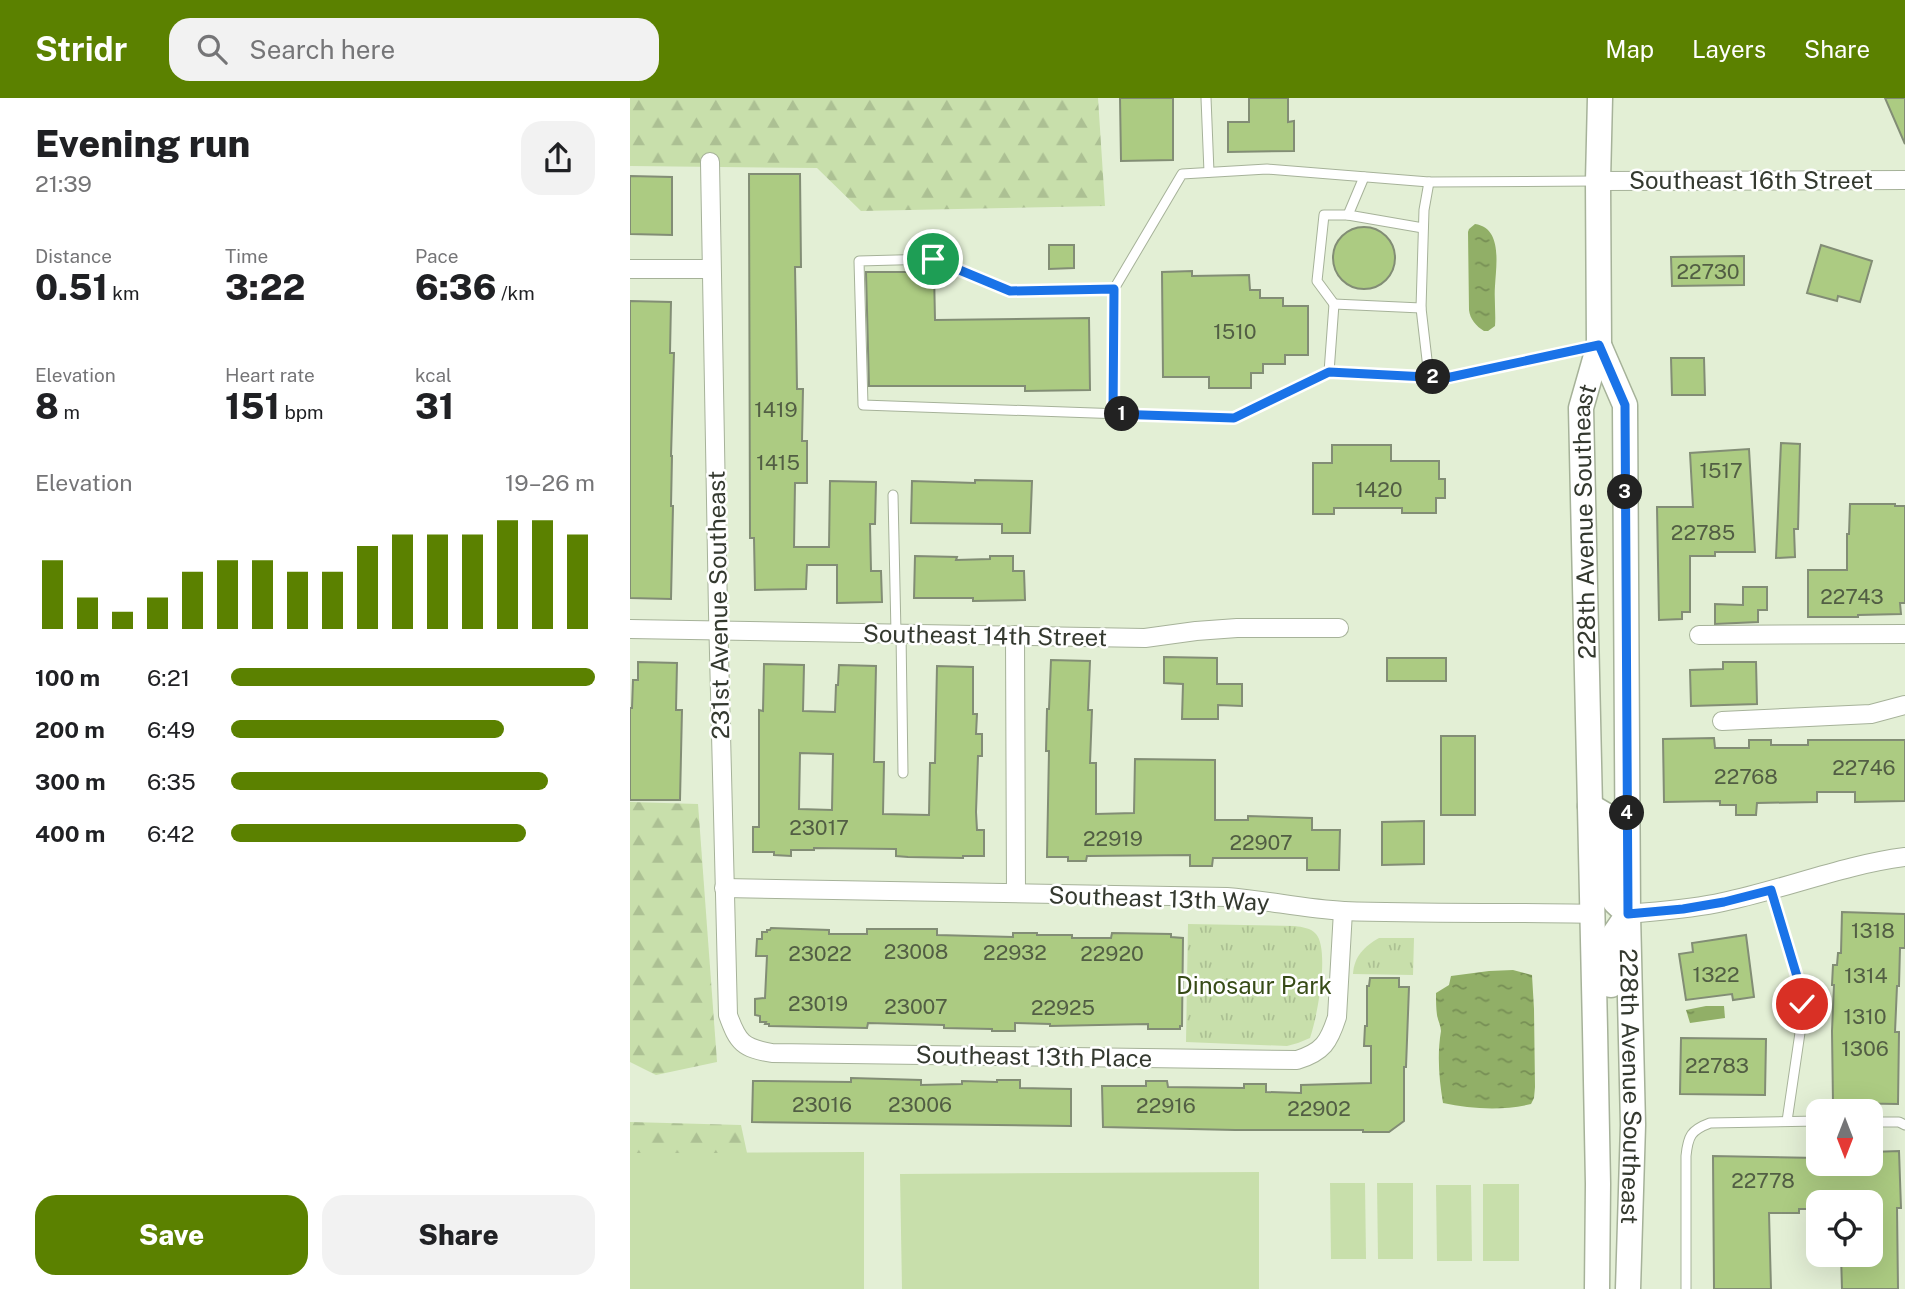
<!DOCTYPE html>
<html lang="en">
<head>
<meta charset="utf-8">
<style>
  :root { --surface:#fff; --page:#f2f2f2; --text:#202124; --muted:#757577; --accent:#5b8100 }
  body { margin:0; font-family:"Public Sans",sans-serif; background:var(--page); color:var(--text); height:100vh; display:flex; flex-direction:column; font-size:26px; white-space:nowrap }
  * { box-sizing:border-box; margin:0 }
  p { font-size:23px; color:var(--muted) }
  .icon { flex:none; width:38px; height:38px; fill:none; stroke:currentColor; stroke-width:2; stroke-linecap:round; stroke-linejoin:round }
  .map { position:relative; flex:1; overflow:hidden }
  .panel { display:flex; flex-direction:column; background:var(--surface); width:630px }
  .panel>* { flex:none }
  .needle { width:46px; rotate:180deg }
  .buttons { position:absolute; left:1176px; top:1001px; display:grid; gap:14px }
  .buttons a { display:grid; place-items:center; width:77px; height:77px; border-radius:14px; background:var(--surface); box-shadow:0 7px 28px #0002; font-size:35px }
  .pin { position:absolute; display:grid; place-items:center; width:60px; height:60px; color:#fff; margin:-30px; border:4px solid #fff; border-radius:50%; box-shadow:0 2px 7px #0007 }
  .km { position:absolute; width:35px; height:35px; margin:-18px; border-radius:50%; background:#222; color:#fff; font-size:19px; line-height:35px; text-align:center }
  .round { display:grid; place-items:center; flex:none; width:74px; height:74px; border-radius:21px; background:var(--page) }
  .headline { display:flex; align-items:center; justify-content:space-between; height:119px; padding:0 35px }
  h1 { font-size:38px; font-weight:800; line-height:52px }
  .stats { display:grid; grid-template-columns:repeat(3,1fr); gap:10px; height:119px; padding:7px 35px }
  .stats div { display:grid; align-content:center }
  .stats b { font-size:35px; font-weight:800 }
  .stats small { font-size:19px; font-weight:400 }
  .stats p { font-size:19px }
  .chart { height:196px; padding:14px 35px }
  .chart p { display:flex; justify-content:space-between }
  .chart svg { width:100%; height:126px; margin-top:7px; stroke:var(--accent); stroke-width:6 }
  .action { display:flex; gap:14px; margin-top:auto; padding:14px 35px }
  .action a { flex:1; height:80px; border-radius:21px; background:var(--accent); color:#fff; font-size:28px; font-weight:800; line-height:80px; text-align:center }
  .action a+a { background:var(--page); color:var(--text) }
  ul { padding:0 35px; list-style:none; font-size:23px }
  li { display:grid; grid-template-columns:112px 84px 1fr; align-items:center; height:52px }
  li i { height:18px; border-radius:9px; background:var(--accent) }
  header { display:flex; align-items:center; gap:42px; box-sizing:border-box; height:98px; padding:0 35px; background:var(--accent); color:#fff }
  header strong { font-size:33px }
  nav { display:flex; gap:38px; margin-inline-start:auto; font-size:24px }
  .search { width:490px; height:63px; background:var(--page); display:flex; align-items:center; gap:18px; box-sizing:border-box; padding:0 24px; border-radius:21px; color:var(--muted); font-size:26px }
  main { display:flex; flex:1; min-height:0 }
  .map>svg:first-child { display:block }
  .green { fill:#c8dfab }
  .forest { fill:url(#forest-firs) }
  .park { fill:url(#park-tufts) }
  .water { fill:url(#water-ripples) }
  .building { fill:#accb82; stroke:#828d75; stroke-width:2; fill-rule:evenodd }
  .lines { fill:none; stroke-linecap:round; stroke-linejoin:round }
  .lane-casing { stroke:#a6b299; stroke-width:11 }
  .street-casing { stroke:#a6b299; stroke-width:20 }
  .secondary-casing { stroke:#a6b299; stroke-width:27 }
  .lane { stroke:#fff; stroke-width:9 }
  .street { stroke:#fff; stroke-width:18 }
  .secondary { stroke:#fff; stroke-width:24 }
  .route-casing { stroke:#fff; stroke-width:14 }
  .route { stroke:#1a73e8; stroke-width:9 }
  .labels { text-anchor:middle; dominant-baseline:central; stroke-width:5; stroke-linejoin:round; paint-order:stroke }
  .number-label { font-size:21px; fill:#525e44 }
  .street-label { font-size:24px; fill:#34392f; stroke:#fff }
  .park-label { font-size:24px; fill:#374b17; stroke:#fff }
</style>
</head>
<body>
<header>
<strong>Stridr</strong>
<div class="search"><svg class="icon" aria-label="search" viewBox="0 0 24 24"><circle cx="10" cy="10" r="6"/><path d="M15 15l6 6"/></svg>Search here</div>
<nav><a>Map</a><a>Layers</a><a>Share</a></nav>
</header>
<main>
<section class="panel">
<div class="headline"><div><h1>Evening run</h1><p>21:39</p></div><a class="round"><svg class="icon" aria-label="share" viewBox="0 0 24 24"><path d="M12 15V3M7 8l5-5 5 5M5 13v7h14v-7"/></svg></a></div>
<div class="stats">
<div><p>Distance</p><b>0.51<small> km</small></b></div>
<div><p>Time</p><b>3:22</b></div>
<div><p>Pace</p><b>6:36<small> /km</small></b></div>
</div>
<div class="stats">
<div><p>Elevation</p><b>8<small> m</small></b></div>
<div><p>Heart rate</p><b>151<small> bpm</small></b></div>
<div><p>kcal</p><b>31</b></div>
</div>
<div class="chart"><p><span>Elevation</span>19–26 m</p>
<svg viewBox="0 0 160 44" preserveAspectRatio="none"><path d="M5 44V20M15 44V33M25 44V38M35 44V33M45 44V24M55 44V20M65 44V20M75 44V24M85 44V24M95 44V15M105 44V11M115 44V11M125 44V11M135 44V6M145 44V6M155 44V11"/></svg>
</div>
<ul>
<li><b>100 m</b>6:21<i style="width:100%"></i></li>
<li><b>200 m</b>6:49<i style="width:75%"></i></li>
<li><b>300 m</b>6:35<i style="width:87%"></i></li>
<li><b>400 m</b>6:42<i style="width:81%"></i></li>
</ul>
<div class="action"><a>Save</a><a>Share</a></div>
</section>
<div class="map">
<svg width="1275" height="1191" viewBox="0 0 1275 1191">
  <defs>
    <pattern id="forest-firs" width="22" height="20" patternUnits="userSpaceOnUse" patternTransform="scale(1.75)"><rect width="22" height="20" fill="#c8dfab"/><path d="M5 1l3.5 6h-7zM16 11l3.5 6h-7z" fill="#acc093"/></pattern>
    <pattern id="park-tufts" width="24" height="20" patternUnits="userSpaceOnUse" patternTransform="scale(1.75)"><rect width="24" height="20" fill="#c8dfab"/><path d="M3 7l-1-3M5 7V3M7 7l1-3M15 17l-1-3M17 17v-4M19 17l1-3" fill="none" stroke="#acc093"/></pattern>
    <pattern id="water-ripples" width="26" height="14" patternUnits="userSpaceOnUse" patternTransform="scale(1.75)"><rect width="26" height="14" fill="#91af67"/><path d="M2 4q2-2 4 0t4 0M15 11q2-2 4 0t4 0" fill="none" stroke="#778f55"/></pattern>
  </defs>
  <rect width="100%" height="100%" fill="#e3efd5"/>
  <g class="green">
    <path d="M 234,1054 L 234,1191 L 0,1191 L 0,1055 Z"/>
    <path d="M 629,1074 L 629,1191 L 272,1191 L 270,1076 Z"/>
    <path d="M 700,1085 L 735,1085 L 736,1161 L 701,1161 Z"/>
    <path d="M 747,1085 L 783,1085 L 783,1161 L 748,1161 Z"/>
    <rect x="853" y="1086" width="36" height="77"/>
    <path d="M 806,1087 L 841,1087 L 842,1163 L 807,1163 Z"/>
  </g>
  <g class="forest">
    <path d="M 0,0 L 468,0 L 475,108 L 231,113 L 187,70 L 0,68 Z"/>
    <path d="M 0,704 L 68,706 L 87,964 L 26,977 L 0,964 Z"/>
    <path d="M 0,1024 L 111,1027 L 117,1055 L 0,1055 Z"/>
  </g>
  <g class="park">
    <path d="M 558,826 L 665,828 C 672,829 681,830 686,836 C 700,852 687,920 680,940 L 668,945 L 657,948 L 556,944 Z"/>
    <path d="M 749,840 L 784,840 L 783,877 L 723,876 C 724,858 735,848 749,840 Z"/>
  </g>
  <g class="water">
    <path d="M 845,126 C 873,130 866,168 865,188 C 864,201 866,215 865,228 L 858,233 L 854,233 C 846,228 840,221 839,212 L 838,134 L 839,131 Z"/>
    <path d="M 883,872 L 902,877 L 904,911 L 905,989 L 904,1000 L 901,1006 C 873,1013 841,1011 813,1005 C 809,981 807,957 811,933 C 811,928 808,923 807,917 C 806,910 806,903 806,895 L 819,887 L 821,878 L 859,873 Z"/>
    <path d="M 1076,908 L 1094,908 L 1095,920 L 1060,925 L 1056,912 Z"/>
  </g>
  <g class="building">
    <path d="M 490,0 L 543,0 L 543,62 L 491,63 Z"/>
    <path d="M 619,0 L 658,0 L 658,24 L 664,23 L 664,53 L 598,54 L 598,24 L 619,24 Z"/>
    <path d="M 1255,0 L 1275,0 L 1275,46 Z"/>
    <path d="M 119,76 L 170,76 L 171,169 L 165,169 L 166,225 L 167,291 L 173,291 L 172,343 L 177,343 L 177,385 L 165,385 L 164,449 L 199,449 L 200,383 L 246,384 L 245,426 L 240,426 L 241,473 L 251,473 L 252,504 L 207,505 L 207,467 L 177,467 L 176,491 L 125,492 L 124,440 L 120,440 Z"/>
    <path d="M 0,78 L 42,79 L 42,137 L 0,136 Z"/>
    <circle cx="734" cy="160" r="31"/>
    <path d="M 419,147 L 444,147 L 444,170 L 419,171 Z"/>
    <path d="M 1191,147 L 1242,163 L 1230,204 L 1208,198 L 1207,203 L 1177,195 Z"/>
    <path d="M 1114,158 L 1114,187 L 1042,188 L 1041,159 Z"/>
    <path d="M 562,173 L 562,178 L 619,177 L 620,192 L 630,192 L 630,200 L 653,200 L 653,208 L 678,208 L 678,257 L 655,257 L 655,266 L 633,266 L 633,275 L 621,275 L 621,290 L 579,290 L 579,279 L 533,279 L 532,174 Z"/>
    <path d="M 236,174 L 304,174 L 305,222 L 459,220 L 460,292 L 395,293 L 395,288 L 239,288 Z"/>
    <path d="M 0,203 L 41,204 L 40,255 L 44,255 L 41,358 L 42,358 L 41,408 L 43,408 L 41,501 L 0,500 Z"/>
    <path d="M 1041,260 L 1074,260 L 1075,297 L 1042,297 Z"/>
    <path d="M 1151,345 L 1170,346 L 1168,431 L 1164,431 L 1165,459 L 1146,460 Z"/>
    <path d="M 702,347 L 761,347 L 761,363 L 809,363 L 809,381 L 815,381 L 815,400 L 806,400 L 806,415 L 772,415 L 772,410 L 704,410 L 704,416 L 683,416 L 683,365 L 702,365 Z"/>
    <path d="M 1119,351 L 1125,454 L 1085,454 L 1085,458 L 1060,458 L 1060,514 L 1052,514 L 1052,521 L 1029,522 L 1027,409 L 1063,409 L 1060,355 Z"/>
    <path d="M 345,382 L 402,383 L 400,435 L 372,435 L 372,426 L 281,425 L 282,383 L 345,385 Z"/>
    <path d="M 1220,406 L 1265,406 L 1265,408 L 1275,408 L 1275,505 L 1270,505 L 1271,516 L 1228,517 L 1228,519 L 1178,519 L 1178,472 L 1217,472 L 1217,436 L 1219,436 Z"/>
    <path d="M 285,458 L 327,459 L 326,462 L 360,461 L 360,458 L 383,458 L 383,473 L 394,473 L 395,502 L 343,503 L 343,500 L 284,500 Z"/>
    <path d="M 1113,489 L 1137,489 L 1137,512 L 1128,512 L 1128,524 L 1085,526 L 1085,506 L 1113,507 Z"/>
    <path d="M 534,559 L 587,560 L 587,586 L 612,586 L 612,608 L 588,607 L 588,621 L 552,621 L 553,586 L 534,585 Z"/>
    <rect x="757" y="560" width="59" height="23"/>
    <path d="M 421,562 L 460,563 L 458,612 L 462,612 L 460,665 L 466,665 L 466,716 L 504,715 L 505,661 L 585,662 L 585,722 L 618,722 L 618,718 L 682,720 L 682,732 L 710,732 L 709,772 L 677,772 L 677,760 L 583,760 L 582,768 L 560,768 L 560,757 L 457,758 L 456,763 L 438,763 L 438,759 L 417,759 L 419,653 L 416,653 L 417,611 L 419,611 Z"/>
    <path d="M 8,564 L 47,565 L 46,612 L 52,612 L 50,702 L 0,702 L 0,610 L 2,610 L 3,582 L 8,582 Z"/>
    <path d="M 1093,564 L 1126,564 L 1127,606 L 1061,608 L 1060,572 L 1093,571 Z"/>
    <path d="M 134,566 L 174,567 L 173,613 L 205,614 L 206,587 L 208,587 L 209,567 L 246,568 L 244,664 L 254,664 L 253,716 L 299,717 L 300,665 L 305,665 L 307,568 L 343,569 L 343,616 L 347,616 L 346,636 L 352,636 L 352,658 L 348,658 L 346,714 L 347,732 L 354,732 L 354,758 L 333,758 L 333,760 L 278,759 L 266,758 L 266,751 L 184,750 L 184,752 L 161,752 L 161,758 L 144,757 L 144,754 L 123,754 L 123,729 L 129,729 L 129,612 L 133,613 ZM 170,655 L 203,656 L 202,712 L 169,711 Z"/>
    <rect x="811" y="638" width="34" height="79"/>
    <path d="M 1084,640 L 1085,650 L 1119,650 L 1119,642 L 1141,642 L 1141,647 L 1178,647 L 1178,642 L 1275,642 L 1275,703 L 1225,704 L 1225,694 L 1187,694 L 1187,704 L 1127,705 L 1126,717 L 1106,717 L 1106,707 L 1090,707 L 1090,703 L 1034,704 L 1033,641 Z"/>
    <path d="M 794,723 L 794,766 L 752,767 L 752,724 Z"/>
    <path d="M 1212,814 L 1275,816 L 1275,850 L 1270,850 L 1269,888 L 1267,888 L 1265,934 L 1269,934 L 1268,1006 L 1203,1005 L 1202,933 L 1204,887 L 1202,887 L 1203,867 L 1207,867 L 1208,855 L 1211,855 Z"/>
    <path d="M 141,830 L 199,832 L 199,836 L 237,836 L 237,831 L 307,831 L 307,837 L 383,839 L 383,835 L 407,835 L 407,837 L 442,837 L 442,840 L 481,840 L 482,835 L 541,836 L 541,839 L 553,840 L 552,928 L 550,928 L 550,931 L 518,931 L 518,926 L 420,928 L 420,926 L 385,925 L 385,933 L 362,933 L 362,931 L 314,930 L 314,927 L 238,925 L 237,930 L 139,928 L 139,926 L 135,926 L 136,924 L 130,924 L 130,918 L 125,917 L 125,901 L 135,900 L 137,858 L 126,858 L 127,841 L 132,841 L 132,834 L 137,834 L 137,832 L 140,832 Z"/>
    <path d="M 1116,837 L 1124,899 L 1103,902 L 1102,896 L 1056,902 L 1049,856 L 1063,854 L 1062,845 Z"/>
    <path d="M 740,880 L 769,880 L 769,889 L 779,889 L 776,969 L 774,969 L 774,1023 L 759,1034 L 733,1034 L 733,1032 L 605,1032 L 473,1029 L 472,988 L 516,988 L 516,983 L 537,983 L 538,989 L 614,990 L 614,986 L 636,986 L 636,994 L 671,995 L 671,987 L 741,985 L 741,948 L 734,948 L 735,928 L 737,928 L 737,888 L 739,888 Z"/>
    <path d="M 1051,940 L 1136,941 L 1135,997 L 1050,996 Z"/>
    <path d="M 221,980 L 291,982 L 291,987 L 332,986 L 332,983 L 367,984 L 367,982 L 390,982 L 390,990 L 441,991 L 441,1028 L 122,1024 L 123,983 L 221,984 Z"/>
    <path d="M 1269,1053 L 1271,1110 L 1267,1110 L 1268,1191 L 1212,1191 L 1211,1157 L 1241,1157 L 1241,1104 L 1188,1104 L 1188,1111 L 1169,1111 L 1169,1115 L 1139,1115 L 1141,1191 L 1084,1191 L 1083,1058 L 1188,1060 L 1188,1066 L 1241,1066 L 1241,1054 Z"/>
  </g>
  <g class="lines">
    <defs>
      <g id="lane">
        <path d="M 576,0 L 579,74"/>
        <path d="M 799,84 L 794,112 L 791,210 L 799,279"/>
        <path d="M 718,117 L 734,79"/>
        <path d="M 484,191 L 552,76 L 637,71 L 799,84 L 966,83"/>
        <path d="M 704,206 L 687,183 L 694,117 L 718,117 L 793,130"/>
        <path d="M 699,274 L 704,206 L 791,210"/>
        <path d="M 483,316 L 484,191 L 380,193 L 303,161 L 229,163 L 233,307 L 605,320 L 699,274 L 816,280 L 967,247"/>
        <path d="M 263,397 L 266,535"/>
        <path d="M 271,535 L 273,675"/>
        <path d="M 1141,792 L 1169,885 L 1172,906 L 1171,928 L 1157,1023"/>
        <path d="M 1241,1024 L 1269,1024 L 1275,1027"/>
        <path d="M 1056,1191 L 1056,1058 C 1058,1038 1061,1032 1080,1025 L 1188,1023"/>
      </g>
      <g id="street">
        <path d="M 80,64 L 88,515 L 98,917 C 108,945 113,950 142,955 L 667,962 C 693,954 699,944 707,919 L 713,813"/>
        <path d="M 968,83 L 1275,82"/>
        <path d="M 0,171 L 81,171"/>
        <path d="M 0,531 L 515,540 L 566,533 L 607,530 L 709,530"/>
        <path d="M 385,537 L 386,795"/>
        <path d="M 1069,537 L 1275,536"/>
        <path d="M 1092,623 L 1241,616 L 1275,607"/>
        <path d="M 94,790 L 597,799 C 636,802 675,811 714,813 C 797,816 880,814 963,816"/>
        <path d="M 998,816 C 1030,813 1062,811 1093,804 C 1155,791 1213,767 1275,759"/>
      </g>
      <g id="secondary">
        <path id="s1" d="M 969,247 L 995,307 L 998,816 L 1003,1027 L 998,1191"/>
        <path d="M 960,708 L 977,718 L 979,723 L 981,791 L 985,804 L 998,816 L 985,835 L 981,855 L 981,887"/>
        <path id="s2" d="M 967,1191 L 968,1086 L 965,931 L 951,310 L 969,247 L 968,83 L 970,0"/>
      </g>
    </defs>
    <use href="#lane" class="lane-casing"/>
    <use href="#street" class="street-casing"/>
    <use href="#secondary" class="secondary-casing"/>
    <use href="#lane" class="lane"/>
    <use href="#street" class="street"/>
    <use href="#secondary" class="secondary"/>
  </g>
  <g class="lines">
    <defs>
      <path id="route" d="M 303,161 L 380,193 L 484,191 L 483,316 L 604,320 L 699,274 L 816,280 L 969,247 L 995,307 L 998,816 L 1053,811 L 1094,804 L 1141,792 L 1169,885 L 1172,906"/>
    </defs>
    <use href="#route" class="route-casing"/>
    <use href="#route" class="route"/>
  </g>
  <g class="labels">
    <g class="number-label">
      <text x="1078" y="173">22730</text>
      <text x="605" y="233">1510</text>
      <text x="146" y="311">1419</text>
      <text x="148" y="364">1415</text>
      <text x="1091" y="372">1517</text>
      <text x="749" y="391">1420</text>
      <text x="1073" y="434">22785</text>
      <text x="1222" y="498">22743</text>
      <text x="1234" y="669">22746</text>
      <text x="1116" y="678">22768</text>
      <text x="189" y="729">23017</text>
      <text x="483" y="740">22919</text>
      <text x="631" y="744">22907</text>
      <text x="1243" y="832">1318</text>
      <text x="286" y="853">23008</text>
      <text x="385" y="854">22932</text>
      <text x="190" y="855">23022</text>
      <text x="482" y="855">22920</text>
      <text x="1086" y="876">1322</text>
      <text x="1236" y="877">1314</text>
      <text x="188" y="905">23019</text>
      <text x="286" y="908">23007</text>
      <text x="433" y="909">22925</text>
      <text x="1235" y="918">1310</text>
      <text x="1235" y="950">1306</text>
      <text x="1087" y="967">22783</text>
      <text x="192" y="1006">23016</text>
      <text x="290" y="1006">23006</text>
      <text x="536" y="1007">22916</text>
      <text x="689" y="1010">22902</text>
      <text x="1133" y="1082">22778</text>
    </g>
    <g class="street-label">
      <text x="1121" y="82">Southeast 16th Street</text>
      <text stroke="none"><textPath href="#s2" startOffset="768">228th Avenue Southeast</textPath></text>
      <text transform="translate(88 507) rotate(-91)">231st Avenue Southeast</text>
      <text transform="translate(355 537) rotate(1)">Southeast 14th Street</text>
      <text transform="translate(529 800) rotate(2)">Southeast 13th Way</text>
      <text transform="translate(404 958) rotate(1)">Southeast 13th Place</text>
      <text stroke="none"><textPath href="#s1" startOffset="747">228th Avenue Southeast</textPath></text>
    </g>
    <g class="park-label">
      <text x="624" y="887">Dinosaur Park</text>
    </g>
  </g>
</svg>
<div class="buttons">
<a><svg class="needle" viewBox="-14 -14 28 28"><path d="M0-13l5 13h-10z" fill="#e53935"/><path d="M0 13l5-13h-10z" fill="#757577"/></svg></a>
<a><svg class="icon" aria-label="locate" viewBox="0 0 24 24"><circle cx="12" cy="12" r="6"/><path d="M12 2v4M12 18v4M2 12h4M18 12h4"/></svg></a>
</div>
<div class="pin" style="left:303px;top:161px;background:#1e9e55"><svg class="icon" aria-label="arrive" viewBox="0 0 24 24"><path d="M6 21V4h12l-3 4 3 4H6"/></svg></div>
<div class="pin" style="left:1172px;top:906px;background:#d93025"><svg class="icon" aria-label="check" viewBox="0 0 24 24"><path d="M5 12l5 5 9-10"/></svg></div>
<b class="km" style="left:492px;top:316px">1</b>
<b class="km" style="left:803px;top:279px">2</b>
<b class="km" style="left:995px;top:394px">3</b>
<b class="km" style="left:997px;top:715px">4</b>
</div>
</main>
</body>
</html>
